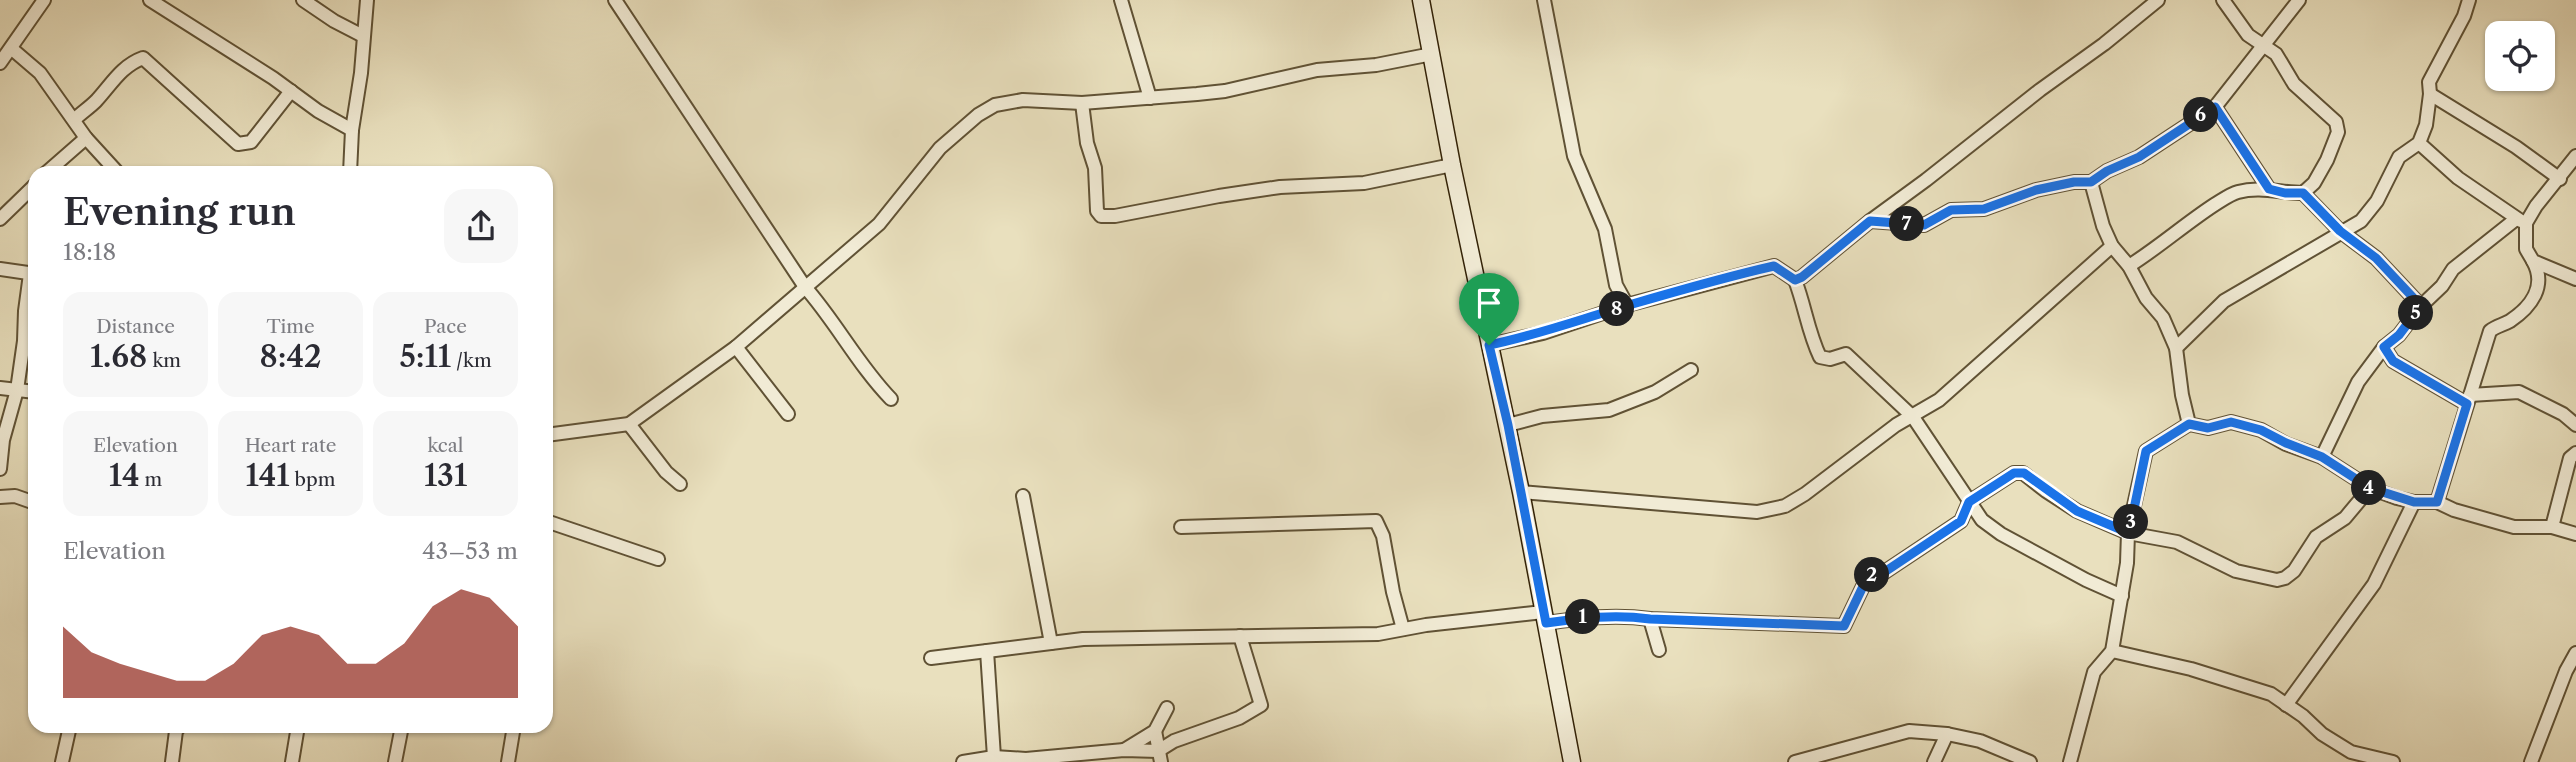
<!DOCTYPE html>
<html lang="en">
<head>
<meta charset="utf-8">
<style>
  :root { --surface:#fff; --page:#f7f7f7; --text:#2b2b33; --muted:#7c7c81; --accent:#8f2418 }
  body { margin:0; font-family:"Libre Caslon Text",serif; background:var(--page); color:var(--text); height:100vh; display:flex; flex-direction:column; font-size:26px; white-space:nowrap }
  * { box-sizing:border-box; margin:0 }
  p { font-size:23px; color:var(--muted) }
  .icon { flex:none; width:38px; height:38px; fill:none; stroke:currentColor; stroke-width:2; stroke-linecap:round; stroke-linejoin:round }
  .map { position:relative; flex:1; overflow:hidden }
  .side { position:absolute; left:28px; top:166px; width:525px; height:567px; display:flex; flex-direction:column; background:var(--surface); border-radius:21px; box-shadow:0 2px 5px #0004 }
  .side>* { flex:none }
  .tools { position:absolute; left:2485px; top:21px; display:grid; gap:14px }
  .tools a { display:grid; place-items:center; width:70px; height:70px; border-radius:14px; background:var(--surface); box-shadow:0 2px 5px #0004; font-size:35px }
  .pin { position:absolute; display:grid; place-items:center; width:60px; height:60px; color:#fff; margin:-72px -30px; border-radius:50% 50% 50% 0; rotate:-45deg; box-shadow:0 0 7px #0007 }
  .pin .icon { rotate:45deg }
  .km { position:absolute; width:35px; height:35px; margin:-18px; border-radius:50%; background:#222; color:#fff; font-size:19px; line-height:35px; text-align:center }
  .round { display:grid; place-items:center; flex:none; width:74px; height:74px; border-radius:21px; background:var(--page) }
  .summary { display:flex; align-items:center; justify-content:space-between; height:119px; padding:0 35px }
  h1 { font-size:38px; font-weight:600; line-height:52px }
  .figures { display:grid; grid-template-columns:repeat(3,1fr); gap:10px; height:119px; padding:7px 35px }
  .figures div { display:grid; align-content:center; border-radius:18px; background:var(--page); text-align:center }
  .figures b { font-size:30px; font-weight:600 }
  .figures small { font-size:19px; font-weight:400 }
  .figures p { font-size:19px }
  .chart { height:196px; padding:14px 35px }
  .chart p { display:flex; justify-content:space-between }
  .chart svg { width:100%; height:126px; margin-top:7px; fill:var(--accent); opacity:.7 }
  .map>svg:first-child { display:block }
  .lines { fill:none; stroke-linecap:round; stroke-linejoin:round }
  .street-casing { stroke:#605235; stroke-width:16 }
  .secondary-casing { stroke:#332207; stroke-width:19 }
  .street { stroke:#f1ebd5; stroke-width:12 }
  .secondary { stroke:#f1ebd5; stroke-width:16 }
  .route-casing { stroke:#fff; stroke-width:14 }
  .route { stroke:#1a73e8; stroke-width:9 }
</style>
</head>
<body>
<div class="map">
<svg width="2576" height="762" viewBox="0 0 2576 762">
  <rect width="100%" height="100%" fill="#e9e0be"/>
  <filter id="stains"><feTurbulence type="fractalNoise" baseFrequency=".00286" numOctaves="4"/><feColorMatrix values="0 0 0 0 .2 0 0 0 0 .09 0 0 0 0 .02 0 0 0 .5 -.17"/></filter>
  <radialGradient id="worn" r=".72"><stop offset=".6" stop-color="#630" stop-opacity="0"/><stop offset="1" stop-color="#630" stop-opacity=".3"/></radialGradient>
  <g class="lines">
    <defs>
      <g id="street">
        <path d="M 150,0 L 273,78 L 318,111 L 352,130"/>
        <path d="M 303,0 L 334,21 L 363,36"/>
        <path d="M 615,0 L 805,287 C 836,322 858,365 891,399"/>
        <path d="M 1121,0 L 1150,98"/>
        <path d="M 1544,0 L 1574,156 L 1605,229 L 1616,285 L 1627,305"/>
        <path d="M 12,49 L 40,73 L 86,138 L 118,173"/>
        <path d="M 0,63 L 44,0"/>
        <path d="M 2430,94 L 2516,147 L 2560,179"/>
        <path d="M 1082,103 L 1087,143 L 1095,168 L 1097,211 L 1101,216 L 1115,216 L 1219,196 L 1280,187 L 1364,183 L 1452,165"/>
        <path d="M 2215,107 L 2269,189"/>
        <path d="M 74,120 C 81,113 89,108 96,101 C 111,85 121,66 143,58 L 238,144 L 251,142 L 291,91"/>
        <path d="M 2419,143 L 2458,178 L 2521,221"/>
        <path d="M 2576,156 L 2536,206 L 2526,223 L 2526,249 L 2533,261 L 2576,279"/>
        <path d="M 46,173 L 86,138"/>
        <path d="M 350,173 L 352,130 L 361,73 L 367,0"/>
        <path d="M 2091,182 L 2103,226 L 2112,246 L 2129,266 L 2146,298 L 2163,318 L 2176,348 L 2182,395 L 2189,424 L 2208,428 L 2231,422 L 2261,430 L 2286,444 L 2322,457 L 2370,488 L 2397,498 L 2414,502 L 2437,502 L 2454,510 L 2514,527 L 2552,527 L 2576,534"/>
        <path d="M 2303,193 L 2340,231 L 2376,258 L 2421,306"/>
        <path d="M 0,219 L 35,185"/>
        <path d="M 1870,221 L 1924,225 L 1951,210 L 1984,209 L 2036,190 L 2074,182 L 2091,182 L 2107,171 L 2139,157 L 2215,107 L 2299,0"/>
        <path d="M 2129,266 C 2159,247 2185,224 2214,205 C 2221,201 2230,194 2238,192 C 2260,186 2281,193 2303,193 L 2314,183 L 2327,160 L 2338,132 L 2336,122 L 2294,84 L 2276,54 L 2248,35 L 2223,0"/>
        <path d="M 0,269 L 35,274"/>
        <path d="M 1795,280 C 1805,306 1808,332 1820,357 L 1830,359 L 1846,354 L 1913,417 L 1982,520 L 2001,534 L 2086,580 L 2122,596"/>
        <path d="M 1489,345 L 1543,333 L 1627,305 L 1774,266 L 1795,280 L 1802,277 L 1870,221 L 1926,180 L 2040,90 L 2104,44 L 2158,0"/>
        <path d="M 736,347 L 788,414"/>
        <path d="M 2384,347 L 2393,361 L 2467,404"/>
        <path d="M 2176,348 L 2224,301 L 2361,221 L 2377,201 L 2399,157 L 2419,143 L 2426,125 L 2430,94 L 2429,82 L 2464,16 L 2469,0"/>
        <path d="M 0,388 L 35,392"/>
        <path d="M 2470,395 L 2519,392 L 2563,414 L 2576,425"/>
        <path d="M 629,424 L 666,472 L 680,484"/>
        <path d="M 1508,425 L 1542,416 L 1609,410 L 1655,392 L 1691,370"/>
        <path d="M 546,435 L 629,424 L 736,347 L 879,224 L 940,148 L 978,115 L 995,105 L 1023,100 L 1082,103 L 1197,94 L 1225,91 L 1317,70 L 1376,65 L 1432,54"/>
        <path d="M 2322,457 L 2358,382 L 2384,347 L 2399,335 L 2421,306 L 2442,286 L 2453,269 L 2516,219"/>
        <path d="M 0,469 L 3,440 L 17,390 L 24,341 L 25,311 L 30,274"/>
        <path d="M 1521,492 L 1757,512 L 1785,506 L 1805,494 L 1896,425 L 1939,400 L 2112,246"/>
        <path d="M 1023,496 L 1051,643"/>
        <path d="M 0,497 L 15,496 L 35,503"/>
        <path d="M 2437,502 L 2490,331 C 2496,326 2503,325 2510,321 C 2531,307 2547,286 2533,261"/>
        <path d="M 546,521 L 658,559"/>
        <path d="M 1181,527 L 1376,521 L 1383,536 L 1393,592 L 1403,629"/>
        <path d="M 2552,527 L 2570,458 L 2576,453"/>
        <path d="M 1650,619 L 1659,650"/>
        <path d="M 1546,623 C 1581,618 1615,614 1650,619 L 1844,626 L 1868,576 L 1883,573 L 1961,521 L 1969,502 L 2014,473 L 2023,473 L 2046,491 L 2077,511 L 2128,533 L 2177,542 L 2236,571 L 2277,580 L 2285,578 L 2294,571 L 2316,537 L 2345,518 L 2370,488"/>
        <path d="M 987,651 L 994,757"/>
        <path d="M 2112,651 L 2191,669 L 2271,694 L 2303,716 L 2322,734 L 2351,752 L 2393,762"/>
        <path d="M 931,658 L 1083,639 L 1378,634 L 1426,625 L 1543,612"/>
        <path d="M 2286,705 L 2374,584 L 2414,502"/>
        <path d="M 1155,731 L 1161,762"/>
        <path d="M 1124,750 L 1155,731 L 1167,708"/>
        <path d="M 62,762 L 70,726"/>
        <path d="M 172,762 L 176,731 L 180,726"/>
        <path d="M 292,762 L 298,726"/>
        <path d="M 395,762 L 402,726"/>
        <path d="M 508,762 L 514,726"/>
        <path d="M 963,762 L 994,757 L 1026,759 L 1124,750 L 1158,751 L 1174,741 L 1239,718 L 1261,705 L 1240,636"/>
        <path d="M 1795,762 L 1909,731 L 1947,734 L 1980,741 L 2030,762"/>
        <path d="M 1934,762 L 1947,734"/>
        <path d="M 2070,762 L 2094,672 L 2112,651 L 2127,563 L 2128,533 L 2146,451 L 2189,424"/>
        <path d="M 2531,762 L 2566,671 L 2576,653"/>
      </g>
      <path id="secondary" d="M 1421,0 L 1452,165 L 1521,492 L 1572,762"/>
    </defs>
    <use href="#street" class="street-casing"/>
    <use href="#secondary" class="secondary-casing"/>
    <use href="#street" class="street"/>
    <use href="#secondary" class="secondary"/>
  </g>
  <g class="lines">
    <defs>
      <path id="route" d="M 2215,107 L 2269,189 L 2285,193 L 2303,193 L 2340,231 L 2376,258 L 2421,306 L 2399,335 L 2384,347 L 2393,361 L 2467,404 L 2437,502 L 2414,502 L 2370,488 L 2322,457 L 2286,443 L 2261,430 L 2231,422 L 2208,428 L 2189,424 L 2146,451 L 2129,533 L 2077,511 L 2024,473 L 2014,473 L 1969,502 L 1961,521 L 1883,573 L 1868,576 L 1844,626 L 1650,619 C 1615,614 1581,618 1546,623 L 1508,425 L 1489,345 C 1538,335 1581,319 1629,305 C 1677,291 1725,277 1774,266 L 1795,280 L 1802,277 L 1870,221 L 1924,225 L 1951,210 L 1984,209 L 2036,190 L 2074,182 L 2091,182 L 2107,171 L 2139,157 Z"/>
    </defs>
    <use href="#route" class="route-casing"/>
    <use href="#route" class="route"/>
  </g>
  <rect width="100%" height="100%" filter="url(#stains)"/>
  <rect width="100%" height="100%" fill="url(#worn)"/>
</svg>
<div class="tools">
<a><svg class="icon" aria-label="locate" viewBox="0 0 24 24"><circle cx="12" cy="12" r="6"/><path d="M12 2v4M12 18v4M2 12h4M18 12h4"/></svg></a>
</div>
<div class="pin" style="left:1489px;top:345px;background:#1e9e55"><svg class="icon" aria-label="arrive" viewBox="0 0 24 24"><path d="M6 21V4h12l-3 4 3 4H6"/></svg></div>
<b class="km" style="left:1583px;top:617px">1</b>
<b class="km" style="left:1872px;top:575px">2</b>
<b class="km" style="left:2131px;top:522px">3</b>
<b class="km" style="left:2369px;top:488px">4</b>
<b class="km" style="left:2416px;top:313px">5</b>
<b class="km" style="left:2201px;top:115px">6</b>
<b class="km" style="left:1907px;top:224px">7</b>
<b class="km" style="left:1617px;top:309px">8</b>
<section class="side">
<div class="summary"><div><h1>Evening run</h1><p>18:18</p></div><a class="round"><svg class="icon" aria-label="share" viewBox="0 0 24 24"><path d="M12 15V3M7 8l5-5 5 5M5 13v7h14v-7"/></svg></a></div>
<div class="figures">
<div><p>Distance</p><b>1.68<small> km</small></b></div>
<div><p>Time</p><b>8:42</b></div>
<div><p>Pace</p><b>5:11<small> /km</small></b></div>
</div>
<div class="figures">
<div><p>Elevation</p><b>14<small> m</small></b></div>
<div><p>Heart rate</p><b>141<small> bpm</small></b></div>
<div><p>kcal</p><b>131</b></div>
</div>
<div class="chart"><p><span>Elevation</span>43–53 m</p>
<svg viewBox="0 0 160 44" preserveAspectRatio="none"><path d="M0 44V19L10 28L20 32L30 35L40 38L50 38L60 32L70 22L80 19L90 22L100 32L110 32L120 25L130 12L140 6L150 9L160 19V44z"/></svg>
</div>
</section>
</div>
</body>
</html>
